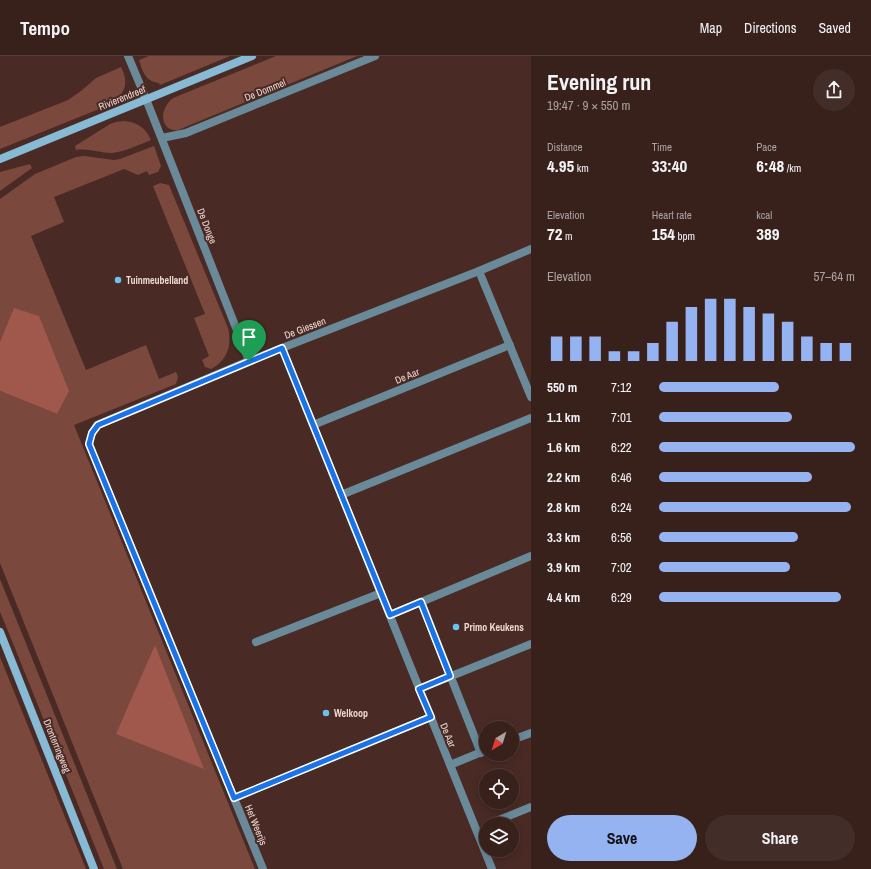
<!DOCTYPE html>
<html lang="en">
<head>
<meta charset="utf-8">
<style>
  :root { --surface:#38201b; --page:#432d28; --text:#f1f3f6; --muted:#aba3a3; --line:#523e3a; --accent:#95b2f1 }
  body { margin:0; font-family:"Archivo Narrow",sans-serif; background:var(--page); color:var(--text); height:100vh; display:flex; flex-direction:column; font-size:15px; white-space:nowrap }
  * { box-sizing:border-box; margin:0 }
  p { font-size:13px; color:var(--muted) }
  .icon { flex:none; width:22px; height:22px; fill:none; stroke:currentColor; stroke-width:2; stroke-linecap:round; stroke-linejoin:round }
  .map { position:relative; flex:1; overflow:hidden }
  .drawer { display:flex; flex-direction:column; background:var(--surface); width:340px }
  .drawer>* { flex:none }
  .needle { width:26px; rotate:218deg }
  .controls { position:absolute; left:479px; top:665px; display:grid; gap:8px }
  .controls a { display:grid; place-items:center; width:40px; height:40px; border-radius:50%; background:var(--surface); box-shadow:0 2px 10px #0003,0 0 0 1px var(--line); font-size:20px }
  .pin { position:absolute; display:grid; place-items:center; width:34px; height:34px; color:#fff; margin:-41px -17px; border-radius:50% 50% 50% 0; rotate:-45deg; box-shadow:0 0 4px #0007 }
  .pin .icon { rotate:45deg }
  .round { display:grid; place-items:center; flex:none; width:42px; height:42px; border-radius:21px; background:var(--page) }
  .overview { display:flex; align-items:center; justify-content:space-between; height:68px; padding:0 16px }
  h1 { font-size:22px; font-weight:700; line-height:30px }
  .stats { display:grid; grid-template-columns:repeat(3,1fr); gap:6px; height:68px; padding:4px 16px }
  .stats div { display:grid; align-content:center }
  .stats b { font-size:17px; font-weight:700 }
  .stats small { font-size:11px; font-weight:400 }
  .stats p { font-size:11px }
  .chart { height:112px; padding:8px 16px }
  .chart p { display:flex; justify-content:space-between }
  .chart svg { width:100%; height:72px; margin-top:4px; stroke:var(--accent); stroke-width:6 }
  .cta { display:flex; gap:8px; margin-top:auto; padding:8px 16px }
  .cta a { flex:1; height:46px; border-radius:24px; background:var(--accent); color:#111; font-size:16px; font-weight:700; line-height:46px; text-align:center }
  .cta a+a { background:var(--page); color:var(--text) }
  ul { padding:0 16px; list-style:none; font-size:13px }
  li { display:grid; grid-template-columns:64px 48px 1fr; align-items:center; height:30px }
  li i { height:10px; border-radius:5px; background:var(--accent) }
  header { display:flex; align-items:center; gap:24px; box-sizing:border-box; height:56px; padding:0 20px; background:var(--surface); border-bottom:1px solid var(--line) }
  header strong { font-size:19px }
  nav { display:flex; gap:22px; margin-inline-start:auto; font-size:14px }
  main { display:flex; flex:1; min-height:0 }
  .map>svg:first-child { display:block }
  .green { fill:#7b483d }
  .forest { fill:#9f584b }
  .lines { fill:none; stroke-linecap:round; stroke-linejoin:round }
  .service { stroke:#6a8a9a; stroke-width:8 }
  .minor { stroke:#6a8a9a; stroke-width:8 }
  .secondary { stroke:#87bad4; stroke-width:8 }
  .route-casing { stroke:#fff; stroke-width:8 }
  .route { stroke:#1a73e8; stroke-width:5 }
  .poi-dot { fill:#67c4ef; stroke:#4a2a24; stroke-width:1.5 }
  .labels { text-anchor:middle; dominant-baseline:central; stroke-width:4; stroke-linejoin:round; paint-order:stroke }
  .street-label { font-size:10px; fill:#eed8d4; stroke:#4a2a24 }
  .poi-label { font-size:10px; font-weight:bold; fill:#eed8d4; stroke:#4a2a24; text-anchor:start }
</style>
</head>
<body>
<header>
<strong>Tempo</strong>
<nav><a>Map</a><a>Directions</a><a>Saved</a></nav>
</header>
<main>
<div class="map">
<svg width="531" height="813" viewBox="0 0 531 813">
  <rect width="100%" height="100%" fill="#4a2a24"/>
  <g class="green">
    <path d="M 149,0 L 230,0 L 160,29 L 159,27 C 145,25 143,16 139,4 Z"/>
    <path d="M 276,0 L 357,0 L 178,74 C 165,76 160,63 165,52 C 167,48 169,45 173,42 Z"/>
    <path d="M 121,11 C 128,25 127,36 113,46 L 114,47 L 0,93 L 0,71 L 68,44 L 81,35 L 96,22 Z"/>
    <path d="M 123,65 C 137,66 145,71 151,84 C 141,88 122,97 111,97 C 100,97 88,92 76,94 L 75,90 L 110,68 L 116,66 Z"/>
    <path d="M 154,90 L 161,110 L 158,116 L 149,119 L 147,115 L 138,119 L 124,113 L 54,141 L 64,166 L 31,180 L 86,314 L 146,289 L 159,323 L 176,316 L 178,321 L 176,328 L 74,369 L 255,813 L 123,813 L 0,507 L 0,335 L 57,358 L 0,286 L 0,143 L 35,118 L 76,101 L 84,100 L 114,104 L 120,103 Z"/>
    <path d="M 30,108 L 32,112 L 0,135 L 0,116 Z"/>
    <path d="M 160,127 L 169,129 L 228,272 C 232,289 228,304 211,313 L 205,311 L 202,304 L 209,300 L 194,262 L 205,258 L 153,130 Z"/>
    <path d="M 0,523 L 117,813 L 104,813 L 8,575 L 0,556 Z"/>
    <path d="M 0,601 L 86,813 L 0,813 Z"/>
  </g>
  <g class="forest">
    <path d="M 14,252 L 39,260 L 69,335 L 57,358 L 0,335 L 0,286 Z"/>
    <path d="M 155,589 L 204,713 L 116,678 Z"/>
  </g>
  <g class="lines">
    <g class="service">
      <path d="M 128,0 L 146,43"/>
      <path d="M 479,215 L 531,341"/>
      <path d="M 313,369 L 510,289"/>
      <path d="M 341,439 L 531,362"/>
      <path d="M 421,546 L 481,697"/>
      <path d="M 390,559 L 531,500"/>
      <path d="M 256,586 L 381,537"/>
      <path d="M 419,633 L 531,588"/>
      <path d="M 512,684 L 531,677"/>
      <path d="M 450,709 L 484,695"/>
      <path d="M 234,742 L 431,661"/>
      <path d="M 489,768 L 531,751"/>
    </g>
    <g class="minor">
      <path d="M 146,43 L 249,305"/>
      <path d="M 162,82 L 186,77 L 375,0"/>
      <path d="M 282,292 L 492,813"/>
      <path d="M 263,813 L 89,388 L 92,377 L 97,369 L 249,305 L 479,215 L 531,193"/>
    </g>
    <g class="secondary">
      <path d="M 0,103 L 252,0"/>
      <path d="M 0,576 L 94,813"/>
    </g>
  </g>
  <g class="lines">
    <defs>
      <path id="route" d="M 282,292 L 390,559 L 421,546 L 450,620 L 419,633 L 431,661 L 234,742 L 89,388 L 92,377 L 98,369 Z"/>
    </defs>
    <use href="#route" class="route-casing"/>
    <use href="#route" class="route"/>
  </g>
  <g class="poi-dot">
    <circle cx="118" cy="224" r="4"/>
    <circle cx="456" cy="571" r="4"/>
    <circle cx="326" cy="657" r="4"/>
  </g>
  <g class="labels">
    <g class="street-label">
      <text transform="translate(265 34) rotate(-22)">De Dommel</text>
      <text transform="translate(122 42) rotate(-22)">Rivierendreef</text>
      <text transform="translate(207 170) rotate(69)">De Donge</text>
      <text transform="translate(305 272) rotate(-21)">De Giessen</text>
      <text transform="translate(407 320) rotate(-22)">De Aar</text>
      <text transform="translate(448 679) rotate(68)">De Aar</text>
      <text transform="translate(57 690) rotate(68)">Dronterringweg</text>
      <text transform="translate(256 769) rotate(68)">Het Weerijs</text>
    </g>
    <g class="poi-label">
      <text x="126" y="224">Tuinmeubelland</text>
      <text x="464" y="571">Primo Keukens</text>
      <text x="334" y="657">Welkoop</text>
    </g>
  </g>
</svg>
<div class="controls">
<a><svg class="needle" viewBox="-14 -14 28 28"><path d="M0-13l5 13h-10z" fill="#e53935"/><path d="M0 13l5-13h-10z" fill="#aba3a3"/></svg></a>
<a><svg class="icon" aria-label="locate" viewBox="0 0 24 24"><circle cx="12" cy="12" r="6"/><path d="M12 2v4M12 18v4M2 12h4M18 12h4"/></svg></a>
<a><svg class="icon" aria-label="layers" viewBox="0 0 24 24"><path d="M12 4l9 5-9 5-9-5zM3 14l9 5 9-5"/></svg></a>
</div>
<div class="pin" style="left:249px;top:305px;background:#1e9e55"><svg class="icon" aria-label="arrive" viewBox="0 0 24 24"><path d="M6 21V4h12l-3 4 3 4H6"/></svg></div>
</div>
<section class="drawer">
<div class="overview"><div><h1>Evening run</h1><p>19:47 · 9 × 550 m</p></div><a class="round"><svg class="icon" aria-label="share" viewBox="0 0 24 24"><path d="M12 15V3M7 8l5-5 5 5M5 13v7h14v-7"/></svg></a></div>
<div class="stats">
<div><p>Distance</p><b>4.95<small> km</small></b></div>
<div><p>Time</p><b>33:40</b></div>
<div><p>Pace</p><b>6:48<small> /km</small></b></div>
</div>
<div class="stats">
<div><p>Elevation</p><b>72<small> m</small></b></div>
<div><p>Heart rate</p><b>154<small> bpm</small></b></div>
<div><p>kcal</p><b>389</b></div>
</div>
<div class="chart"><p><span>Elevation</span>57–64 m</p>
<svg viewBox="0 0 160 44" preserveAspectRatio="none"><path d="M5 44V29M15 44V29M25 44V29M35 44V38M45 44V38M55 44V33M65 44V20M75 44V11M85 44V6M95 44V6M105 44V11M115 44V15M125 44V20M135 44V29M145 44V33M155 44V33"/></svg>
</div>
<ul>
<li><b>550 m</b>7:12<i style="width:61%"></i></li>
<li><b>1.1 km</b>7:01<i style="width:68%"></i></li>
<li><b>1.6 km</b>6:22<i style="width:100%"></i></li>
<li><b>2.2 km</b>6:46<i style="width:78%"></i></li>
<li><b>2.8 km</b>6:24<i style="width:98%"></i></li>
<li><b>3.3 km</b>6:56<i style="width:71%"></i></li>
<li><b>3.9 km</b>7:02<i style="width:67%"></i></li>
<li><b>4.4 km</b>6:29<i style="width:93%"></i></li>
</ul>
<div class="cta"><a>Save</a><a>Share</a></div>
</section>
</main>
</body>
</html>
